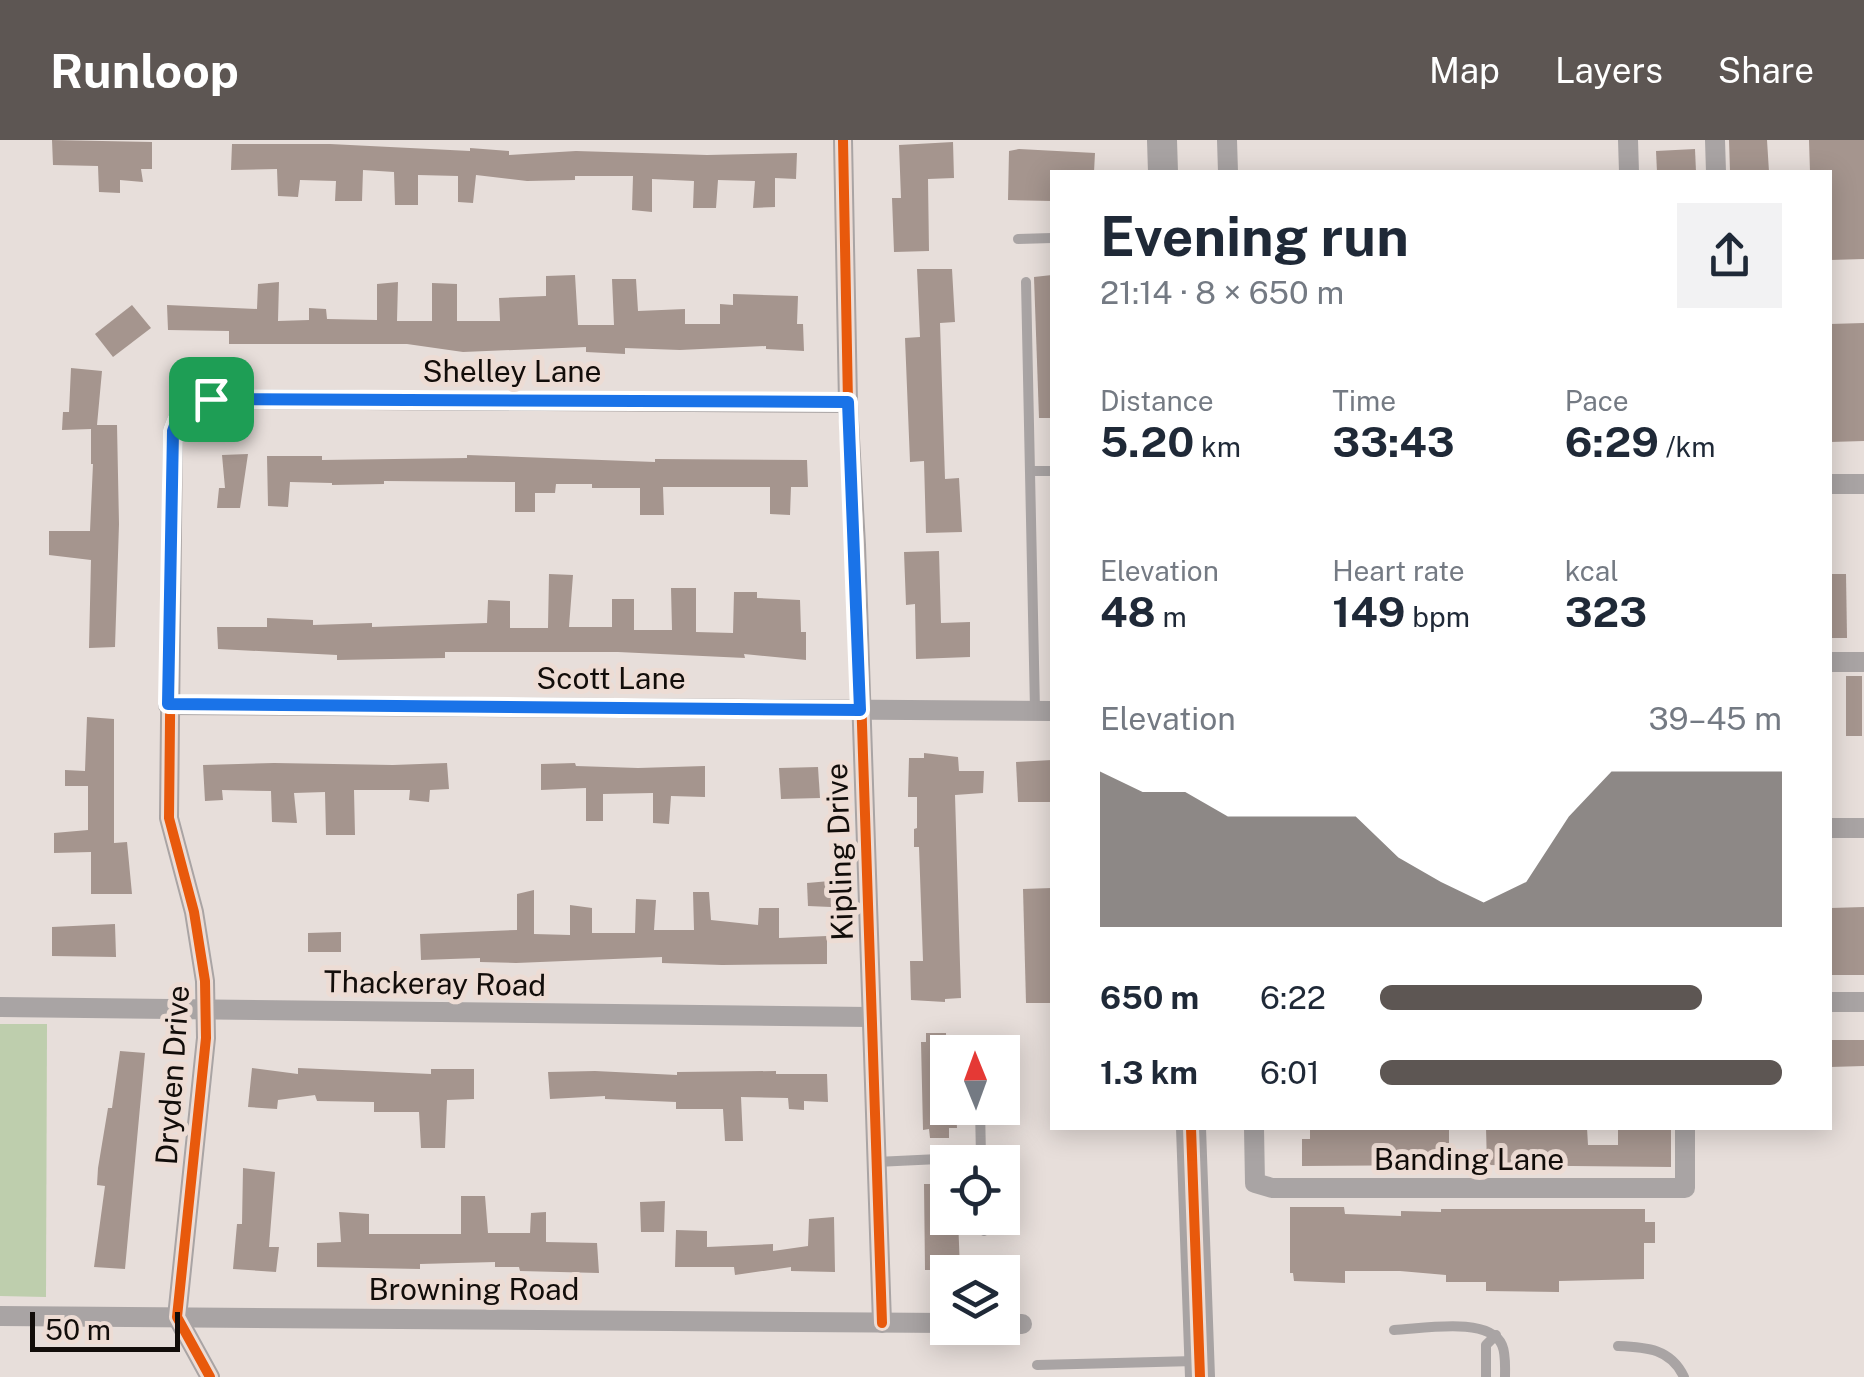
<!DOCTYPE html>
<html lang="en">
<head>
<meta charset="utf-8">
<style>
  :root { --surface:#fff; --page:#f2f2f3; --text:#1f2937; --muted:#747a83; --accent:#5d5653 }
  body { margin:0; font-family:"Public Sans",sans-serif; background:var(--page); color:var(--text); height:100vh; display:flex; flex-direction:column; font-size:38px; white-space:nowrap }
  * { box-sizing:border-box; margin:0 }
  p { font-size:32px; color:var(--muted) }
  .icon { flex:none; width:55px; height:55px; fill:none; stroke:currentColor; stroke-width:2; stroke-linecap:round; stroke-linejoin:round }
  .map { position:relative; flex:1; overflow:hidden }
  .drawer { position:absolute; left:1050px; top:30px; width:782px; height:960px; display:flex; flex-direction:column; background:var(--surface); border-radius:0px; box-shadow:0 5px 25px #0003 }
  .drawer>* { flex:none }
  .needle { width:65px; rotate:359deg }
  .controls { position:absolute; left:930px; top:895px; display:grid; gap:20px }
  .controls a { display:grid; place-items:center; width:90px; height:90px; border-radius:0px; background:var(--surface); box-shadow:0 5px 25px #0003; font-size:50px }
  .scale { position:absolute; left:30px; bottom:25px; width:150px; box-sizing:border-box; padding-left:10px; border:5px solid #120d0a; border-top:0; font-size:28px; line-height:35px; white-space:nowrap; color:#120d0a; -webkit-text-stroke:8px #eddcd4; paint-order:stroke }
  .pin { position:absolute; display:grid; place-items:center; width:85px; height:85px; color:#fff; margin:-42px; border-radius:20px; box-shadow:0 5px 15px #0006 }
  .round { display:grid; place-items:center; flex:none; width:105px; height:105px; border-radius:0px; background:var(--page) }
  .head { display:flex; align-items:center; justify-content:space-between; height:170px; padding:0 50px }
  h1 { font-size:55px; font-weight:700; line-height:75px }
  .stats { display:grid; grid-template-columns:repeat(3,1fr); gap:15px; height:170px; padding:10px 50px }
  .stats div { display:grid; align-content:center }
  .stats b { font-size:42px; font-weight:700 }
  .stats small { font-size:28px; font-weight:400 }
  .stats p { font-size:28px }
  .chart { height:280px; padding:20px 50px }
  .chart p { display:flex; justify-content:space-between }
  .chart svg { width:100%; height:180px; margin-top:10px; fill:var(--accent); opacity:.7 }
  ul { padding:0 50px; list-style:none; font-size:32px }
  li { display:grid; grid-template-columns:160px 120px 1fr; align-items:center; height:75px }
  li i { height:25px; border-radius:12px; background:var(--accent) }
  header { display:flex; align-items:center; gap:60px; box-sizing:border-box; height:140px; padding:0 50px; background:var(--accent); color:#fff }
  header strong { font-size:48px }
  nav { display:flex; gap:55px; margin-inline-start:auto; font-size:35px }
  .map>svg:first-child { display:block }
  .green { fill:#becead }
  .building { fill:#a5958e }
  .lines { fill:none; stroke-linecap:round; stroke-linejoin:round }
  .service { stroke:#a9a4a4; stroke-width:10 }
  .minor { stroke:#a9a4a4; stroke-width:20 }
  .secondary { stroke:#a8a3a3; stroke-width:30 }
  .cycleway-casing { stroke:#eddcd4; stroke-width:16 }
  .cycleway { stroke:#e8590c; stroke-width:10 }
  .route-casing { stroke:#fff; stroke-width:20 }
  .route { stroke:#1a73e8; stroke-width:12 }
  .labels { text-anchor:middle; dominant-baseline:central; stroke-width:10; stroke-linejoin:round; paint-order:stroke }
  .street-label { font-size:30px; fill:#120d0a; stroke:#eddcd4 }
</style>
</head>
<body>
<header>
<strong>Runloop</strong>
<nav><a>Map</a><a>Layers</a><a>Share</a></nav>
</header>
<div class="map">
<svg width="1864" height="1237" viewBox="0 0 1864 1237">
  <rect width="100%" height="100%" fill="#e7deda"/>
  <path class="green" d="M 0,884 L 47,884 L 46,1157 L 0,1156 Z"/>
  <g class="building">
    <path d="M 52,0 L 152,2 L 152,29 L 141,29 L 143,42 L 120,40 L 120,53 L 99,52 L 98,26 L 53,25 Z"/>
    <path d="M 1729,0 L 1767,0 L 1769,32 L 1730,32 Z"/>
    <path d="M 1809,0 L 1864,0 L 1864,119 L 1830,120 L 1830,32 L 1810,32 Z"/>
    <path d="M 953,2 L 954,38 L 928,39 L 929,111 L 894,112 L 892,58 L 901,58 L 899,5 Z"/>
    <path d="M 232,4 L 330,4 L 470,11 L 470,8 L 509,11 L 509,15 L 576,11 L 707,15 L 797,13 L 796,39 L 775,38 L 775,67 L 753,68 L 755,41 L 718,40 L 716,68 L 693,68 L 694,41 L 652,39 L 652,72 L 632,70 L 633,36 L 575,36 L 575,40 L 527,41 L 476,35 L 473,63 L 458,62 L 458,36 L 418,35 L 418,65 L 395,65 L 394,32 L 363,30 L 362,61 L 335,61 L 336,41 L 300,40 L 298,57 L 278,56 L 277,29 L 231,30 Z"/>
    <path d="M 1019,9 L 1095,13 L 1094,32 L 1052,32 L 1052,61 L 1008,60 L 1009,11 Z"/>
    <path d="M 1695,9 L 1696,32 L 1657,32 L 1656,11 Z"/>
    <path d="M 917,129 L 952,129 L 955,182 L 940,183 L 945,339 L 959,338 L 962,392 L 926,393 L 924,321 L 910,322 L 905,198 L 920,197 Z"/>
    <path d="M 575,135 L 578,185 L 614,185 L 612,139 L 636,139 L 638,171 L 685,169 L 685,184 L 720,184 L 720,164 L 733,165 L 733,154 L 798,156 L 797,184 L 803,184 L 804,211 L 766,209 L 766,206 L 680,210 L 625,208 L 625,214 L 586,212 L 586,207 L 463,212 L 407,204 L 229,204 L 229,191 L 168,190 L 167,165 L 257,169 L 258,144 L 279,142 L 278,181 L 309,180 L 309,168 L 326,169 L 327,179 L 377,180 L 377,144 L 398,142 L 397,181 L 432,181 L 432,143 L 457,144 L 457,181 L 500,181 L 499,158 L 546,156 L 546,136 Z"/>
    <path d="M 1052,135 L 1052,278 L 1039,278 L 1034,137 Z"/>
    <path d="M 132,165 L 151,188 L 113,217 L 95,194 Z"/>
    <path d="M 1864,183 L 1864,301 L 1830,302 L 1830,184 Z"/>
    <path d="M 71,228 L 102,231 L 97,285 L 117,285 L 119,384 L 115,507 L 89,508 L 91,420 L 49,415 L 49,391 L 90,391 L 93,324 L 91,324 L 91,289 L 62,290 L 63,272 L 69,272 Z"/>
    <path d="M 248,314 L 240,368 L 217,368 L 219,348 L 225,348 L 222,315 Z"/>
    <path d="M 467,315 L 655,322 L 655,319 L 807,320 L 808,347 L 791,347 L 790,375 L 770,374 L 770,347 L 663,347 L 664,375 L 640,375 L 640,348 L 592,348 L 592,344 L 556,344 L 555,353 L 535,353 L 535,372 L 515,372 L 515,342 L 384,341 L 384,344 L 332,345 L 332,343 L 290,342 L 288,367 L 268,366 L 267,316 L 322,316 L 322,320 L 467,318 Z"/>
    <path d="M 939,411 L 941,483 L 970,482 L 970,517 L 916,519 L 915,464 L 906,465 L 904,412 Z"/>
    <path d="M 549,434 L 573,435 L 569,487 L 612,487 L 612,459 L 634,459 L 634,490 L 672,490 L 671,448 L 696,448 L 696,492 L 733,493 L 734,452 L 757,452 L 757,458 L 800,460 L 801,492 L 806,492 L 806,520 L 744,514 L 745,518 L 618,512 L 445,512 L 445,518 L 337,520 L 337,515 L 218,509 L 217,487 L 267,487 L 267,478 L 313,480 L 313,485 L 372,483 L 372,487 L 487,483 L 488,460 L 510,461 L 510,488 L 548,488 Z"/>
    <path d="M 1830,434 L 1846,434 L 1847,498 L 1830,498 Z"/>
    <rect x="1846" y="536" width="16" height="60"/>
    <path d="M 87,577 L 114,579 L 114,703 L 127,702 L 132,754 L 91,754 L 91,712 L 54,713 L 54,693 L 88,690 L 88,646 L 65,646 L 65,630 L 85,631 Z"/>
    <path d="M 924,613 L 958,617 L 959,631 L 984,631 L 983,653 L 955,655 L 961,858 L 945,859 L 945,862 L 911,860 L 910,821 L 923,821 L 919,707 L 914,707 L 914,689 L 917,688 L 917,657 L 908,657 L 909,618 L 924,618 Z"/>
    <path d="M 1052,620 L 1052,662 L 1018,662 L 1016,622 Z"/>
    <path d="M 274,623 L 393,625 L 447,623 L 449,649 L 430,650 L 429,662 L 409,660 L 410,650 L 354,650 L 355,695 L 326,695 L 325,652 L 294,653 L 297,683 L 272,682 L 271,651 L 222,650 L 223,660 L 205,661 L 203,625 Z"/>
    <path d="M 575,623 L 576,626 L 638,628 L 705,626 L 705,657 L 671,656 L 669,684 L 653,683 L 653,653 L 603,654 L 603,681 L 586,681 L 586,648 L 541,650 L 541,624 Z"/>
    <path d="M 818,627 L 820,658 L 781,659 L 779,628 Z"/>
    <path d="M 830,741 L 831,767 L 808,766 L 807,743 Z"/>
    <path d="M 1052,748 L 1052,863 L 1026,863 L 1023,749 Z"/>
    <path d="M 534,750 L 534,794 L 570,795 L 570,765 L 592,768 L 592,793 L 635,793 L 636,759 L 656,760 L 654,790 L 694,790 L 693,752 L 709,752 L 711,780 L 758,785 L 759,768 L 779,768 L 779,798 L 827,796 L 827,824 L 722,825 L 662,823 L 662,817 L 516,823 L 480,822 L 480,818 L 421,820 L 420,794 L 517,790 L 517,754 Z"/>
    <path d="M 1864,767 L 1864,835 L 1830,835 L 1831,768 Z"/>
    <path d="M 115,784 L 116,817 L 52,816 L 52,787 Z"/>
    <path d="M 341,792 L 341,812 L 308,812 L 308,793 Z"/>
    <path d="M 926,893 L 946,893 L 948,968 L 956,968 L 957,988 L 949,988 L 949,998 L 930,998 L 929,989 L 923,990 L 921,902 L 926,902 Z"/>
    <path d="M 1830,900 L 1864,900 L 1864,926 L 1830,927 Z"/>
    <path d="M 120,911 L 145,913 L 125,1129 L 94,1127 L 105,1046 L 97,1045 L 98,1028 L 108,968 L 112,968 Z"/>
    <path d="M 252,928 L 298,934 L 298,928 L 431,934 L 431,929 L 474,929 L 474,959 L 447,960 L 445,1008 L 421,1008 L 419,972 L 374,972 L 374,962 L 317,961 L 315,955 L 278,960 L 277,969 L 248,967 Z"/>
    <path d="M 595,931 L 677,935 L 677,932 L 776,931 L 776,934 L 827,934 L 828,962 L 804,961 L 804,970 L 789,969 L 788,958 L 741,957 L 743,1001 L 725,1001 L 723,969 L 676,969 L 676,962 L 605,959 L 605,956 L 550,959 L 548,932 Z"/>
    <path d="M 1310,988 L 1449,988 L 1449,1025 L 1302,1026 L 1302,999 L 1310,999 Z"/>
    <path d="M 1486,988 L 1587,988 L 1588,1005 L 1618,1005 L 1618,988 L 1671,988 L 1671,1027 L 1487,1025 Z"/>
    <path d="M 243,1028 L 275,1032 L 269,1107 L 279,1107 L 276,1132 L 233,1129 L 237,1084 L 242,1084 Z"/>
    <path d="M 930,1036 L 948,1036 L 948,1078 L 958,1078 L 960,1130 L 925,1130 L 924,1044 L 930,1044 Z"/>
    <path d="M 461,1056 L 485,1056 L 488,1093 L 530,1093 L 531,1073 L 546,1072 L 546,1102 L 597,1103 L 599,1133 L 520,1131 L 519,1127 L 495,1127 L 495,1122 L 420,1124 L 420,1129 L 317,1127 L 317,1103 L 341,1102 L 339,1072 L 369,1074 L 369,1094 L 461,1094 Z"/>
    <path d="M 665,1061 L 664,1092 L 641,1092 L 640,1062 Z"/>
    <path d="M 1290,1067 L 1344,1067 L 1345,1074 L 1401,1076 L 1401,1071 L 1441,1072 L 1441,1069 L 1645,1069 L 1645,1082 L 1655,1082 L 1655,1103 L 1644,1103 L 1644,1139 L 1559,1141 L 1559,1152 L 1486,1151 L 1486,1142 L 1446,1142 L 1446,1135 L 1400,1131 L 1345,1131 L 1345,1143 L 1294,1141 L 1293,1133 L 1290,1133 Z"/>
    <path d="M 834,1077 L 835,1132 L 791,1131 L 791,1127 L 735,1135 L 734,1127 L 675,1127 L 676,1090 L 707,1091 L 707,1107 L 773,1104 L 773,1111 L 808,1106 L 809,1079 Z"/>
  </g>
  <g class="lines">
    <g class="service">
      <path d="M 1018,99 L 1052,98"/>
      <path d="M 1026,142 L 1035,570"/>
      <path d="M 1031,331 L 1052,331"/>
      <path d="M 980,968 L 981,1017"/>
      <path d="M 876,1022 L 981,1017 L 982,1022"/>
      <path d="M 984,1078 L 984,1091"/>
      <path d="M 1394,1190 C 1422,1189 1489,1176 1502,1205 C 1506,1214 1505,1227 1505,1237"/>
      <path d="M 1618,1206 C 1647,1207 1671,1209 1684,1237"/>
      <path d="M 1037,1225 L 1195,1221"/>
      <path d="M 1486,1237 L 1486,1205 L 1496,1195"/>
    </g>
    <g class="minor">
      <path d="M 843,0 L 848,263 L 856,405 L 882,1183"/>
      <path d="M 1227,0 L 1228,32"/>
      <path d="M 1628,0 L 1629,32"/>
      <path d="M 1715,0 L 1716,32"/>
      <path d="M 1830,344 L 1864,344"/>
      <path d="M 1830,522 L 1864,522"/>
      <path d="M 168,565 L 1052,571"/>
      <path d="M 1830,688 L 1864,688"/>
      <path d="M 1830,862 L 1864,862"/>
      <path d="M 0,867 L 869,877"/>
      <path d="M 1254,988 L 1255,1043 L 1272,1048 L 1685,1048 L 1685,988"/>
      <path d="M 0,1176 L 948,1183"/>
      <path d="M 1002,1184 L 1022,1184"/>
      <path d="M 210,1237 L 177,1177 L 206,898 L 205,841 L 194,772 L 169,678 L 173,291 C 180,269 188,262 211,259 L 848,263"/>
    </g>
    <g class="secondary">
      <path d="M 1162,0 L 1163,32"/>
      <path d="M 1191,988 L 1200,1237"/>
    </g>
    <defs>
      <g id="cycleway">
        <path d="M 843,0 L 848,263 L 856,405 L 882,1183"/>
        <path d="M 1191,988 L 1200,1237"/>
        <path d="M 210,1237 L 177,1177 L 206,898 L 205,841 L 194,772 L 169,678 L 173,291 C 180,269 188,262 211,259 L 848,263"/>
      </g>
    </defs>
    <use href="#cycleway" class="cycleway-casing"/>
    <use href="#cycleway" class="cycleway"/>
  </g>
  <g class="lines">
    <defs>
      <path id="route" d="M 211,259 L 848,262 L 860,570 L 168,564 L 173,291 C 180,269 188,263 211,259 Z"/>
    </defs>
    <use href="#route" class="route-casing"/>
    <use href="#route" class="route"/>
  </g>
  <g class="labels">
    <g class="street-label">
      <text x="512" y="231">Shelley Lane</text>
      <text x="611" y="538">Scott Lane</text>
      <text transform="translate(839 712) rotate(-92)">Kipling Drive</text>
      <text transform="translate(435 843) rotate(1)">Thackeray Road</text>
      <text transform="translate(172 935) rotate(-86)">Dryden Drive</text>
      <text x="1469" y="1019">Banding Lane</text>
      <text x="474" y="1149">Browning Road</text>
    </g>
  </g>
</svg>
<div class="controls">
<a><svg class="needle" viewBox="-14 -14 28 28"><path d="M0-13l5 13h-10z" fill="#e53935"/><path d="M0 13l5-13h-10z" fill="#747a83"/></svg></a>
<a><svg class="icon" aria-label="locate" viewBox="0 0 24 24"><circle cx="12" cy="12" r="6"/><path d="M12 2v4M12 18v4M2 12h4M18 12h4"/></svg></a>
<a><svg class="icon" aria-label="layers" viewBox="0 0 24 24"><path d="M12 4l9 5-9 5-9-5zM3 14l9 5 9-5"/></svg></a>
</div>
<div class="scale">50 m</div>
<div class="pin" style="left:211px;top:259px;background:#1e9e55"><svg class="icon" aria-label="arrive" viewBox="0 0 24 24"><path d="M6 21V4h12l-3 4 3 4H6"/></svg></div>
<section class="drawer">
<div class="head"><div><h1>Evening run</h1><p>21:14 · 8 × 650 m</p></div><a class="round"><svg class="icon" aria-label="share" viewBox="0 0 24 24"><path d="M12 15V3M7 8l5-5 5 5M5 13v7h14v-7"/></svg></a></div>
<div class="stats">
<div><p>Distance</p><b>5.20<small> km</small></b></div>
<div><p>Time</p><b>33:43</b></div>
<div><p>Pace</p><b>6:29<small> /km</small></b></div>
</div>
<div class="stats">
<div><p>Elevation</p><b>48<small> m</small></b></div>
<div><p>Heart rate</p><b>149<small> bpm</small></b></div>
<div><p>kcal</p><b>323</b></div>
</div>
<div class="chart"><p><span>Elevation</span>39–45 m</p>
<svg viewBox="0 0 160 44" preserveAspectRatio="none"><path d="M0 44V6L10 11L20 11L30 17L40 17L50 17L60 17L70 27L80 33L90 38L100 33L110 17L120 6L130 6L140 6L150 6L160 6V44z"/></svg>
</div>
<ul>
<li><b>650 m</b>6:22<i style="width:80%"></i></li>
<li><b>1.3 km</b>6:01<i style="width:100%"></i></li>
</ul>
</section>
</div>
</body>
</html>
